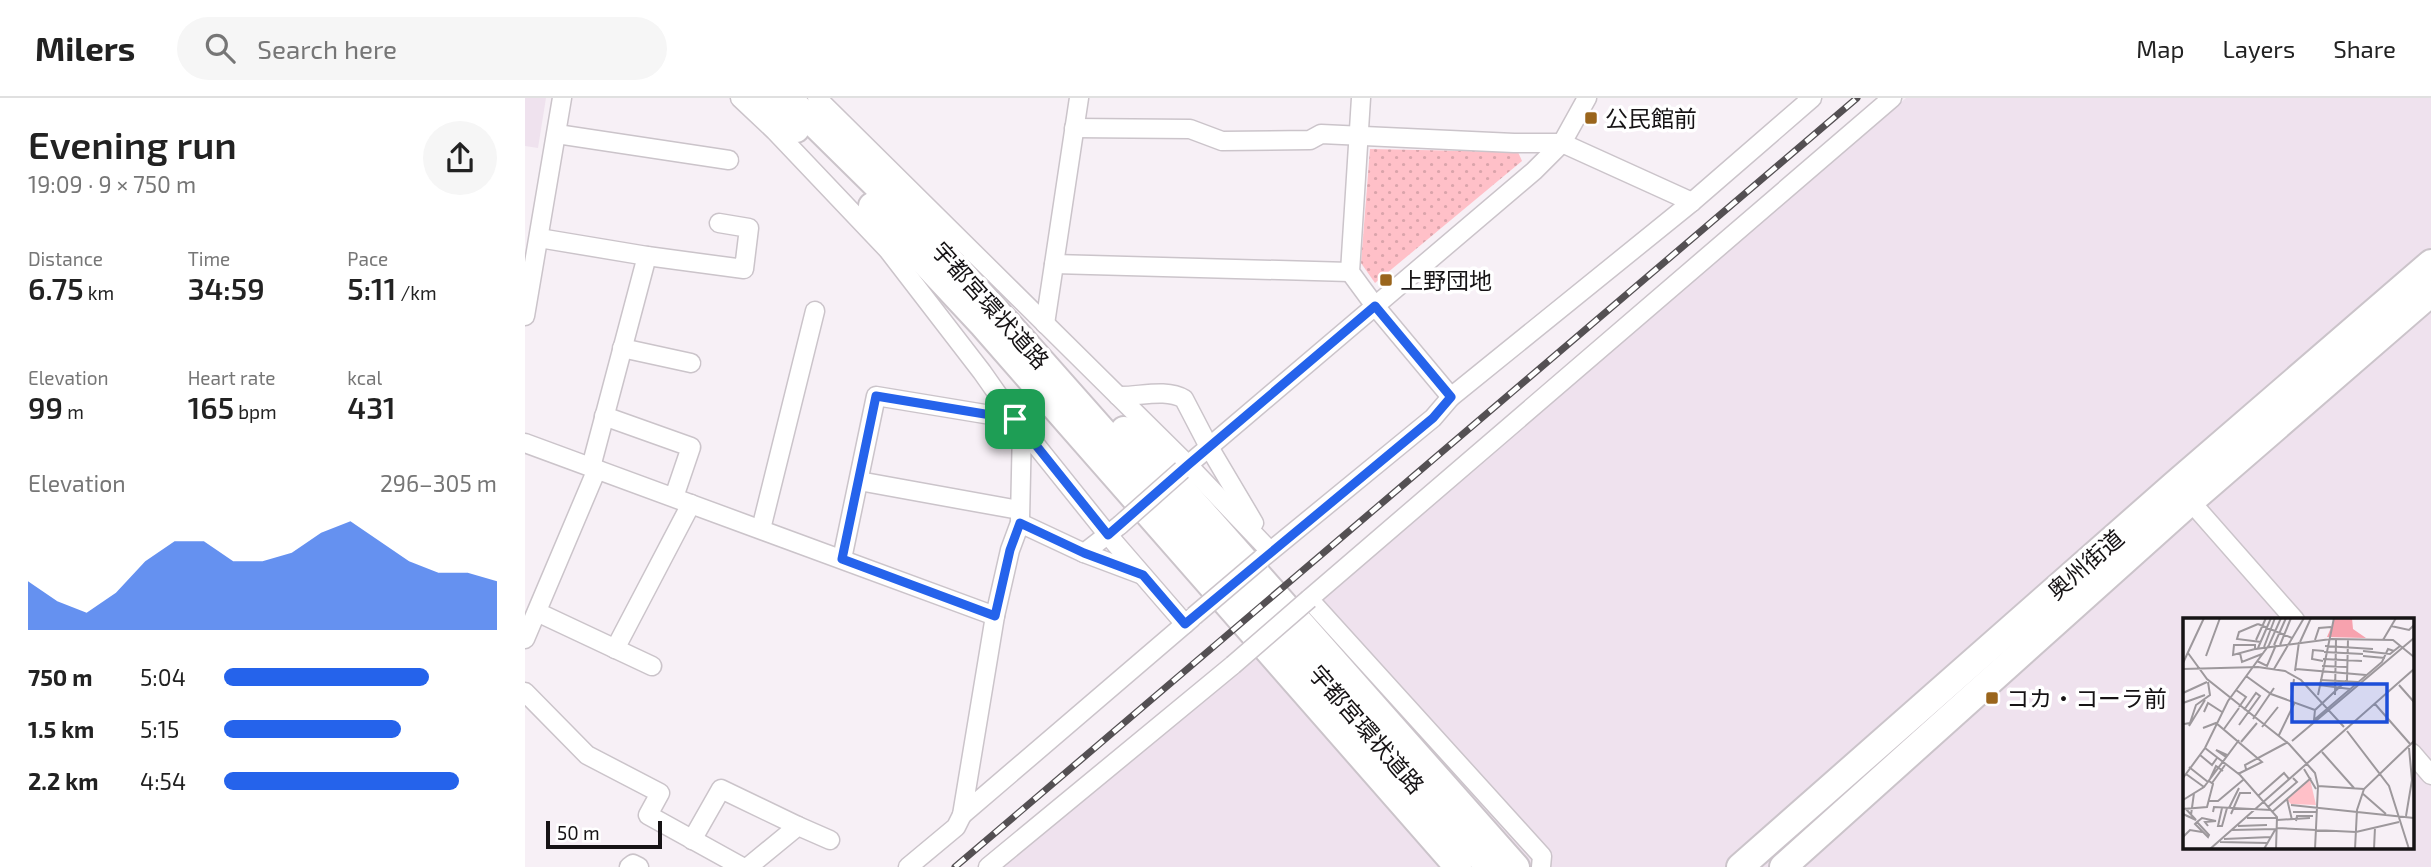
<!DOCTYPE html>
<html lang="en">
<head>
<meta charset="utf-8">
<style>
  :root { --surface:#fff; --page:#f6f6f6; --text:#222; --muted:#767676; --line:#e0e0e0; --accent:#2563eb }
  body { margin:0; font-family:"Exo 2","Noto Sans JP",sans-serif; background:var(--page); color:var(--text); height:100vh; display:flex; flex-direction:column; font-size:26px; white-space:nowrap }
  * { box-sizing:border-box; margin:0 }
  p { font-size:23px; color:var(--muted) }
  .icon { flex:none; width:38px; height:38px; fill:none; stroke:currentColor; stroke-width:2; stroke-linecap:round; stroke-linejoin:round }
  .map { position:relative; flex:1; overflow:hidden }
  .sheet { display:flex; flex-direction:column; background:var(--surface); width:525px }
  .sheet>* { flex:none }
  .scale { position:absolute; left:21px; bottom:18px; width:116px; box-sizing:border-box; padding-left:7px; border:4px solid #161315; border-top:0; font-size:19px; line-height:24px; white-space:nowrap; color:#161315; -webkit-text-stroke:5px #fff; paint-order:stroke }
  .pin { position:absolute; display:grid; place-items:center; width:60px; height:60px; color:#fff; margin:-30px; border-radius:14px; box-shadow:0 4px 10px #0006 }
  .round { display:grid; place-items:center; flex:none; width:74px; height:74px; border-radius:37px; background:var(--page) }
  .overview { display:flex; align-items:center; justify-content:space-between; height:119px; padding:0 28px }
  h1 { font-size:38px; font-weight:600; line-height:52px }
  .stats { display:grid; grid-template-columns:repeat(3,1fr); gap:10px; height:119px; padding:7px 28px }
  .stats div { display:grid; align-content:center }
  .stats b { font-size:30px; font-weight:600 }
  .stats small { font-size:19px; font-weight:400 }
  .stats p { font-size:19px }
  .chart { height:196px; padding:14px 28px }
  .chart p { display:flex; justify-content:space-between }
  .chart svg { width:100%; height:126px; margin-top:7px; fill:var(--accent); opacity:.7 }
  ul { padding:0 28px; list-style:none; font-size:23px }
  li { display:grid; grid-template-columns:112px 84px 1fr; align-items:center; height:52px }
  li i { height:18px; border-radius:9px; background:var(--accent) }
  header { display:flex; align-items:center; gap:42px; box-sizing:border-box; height:98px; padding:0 35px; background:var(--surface); border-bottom:2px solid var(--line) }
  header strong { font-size:33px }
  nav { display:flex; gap:38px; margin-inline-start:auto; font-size:24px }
  .search { width:490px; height:63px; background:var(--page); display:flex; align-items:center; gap:18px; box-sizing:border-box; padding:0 24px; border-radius:38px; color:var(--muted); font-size:26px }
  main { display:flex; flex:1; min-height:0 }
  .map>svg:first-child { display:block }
  .built { fill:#efe2ee; fill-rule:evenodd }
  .park { fill:url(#park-dots) }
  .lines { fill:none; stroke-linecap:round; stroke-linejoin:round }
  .minor-casing { stroke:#cbc4ca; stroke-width:21 }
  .highway-casing { stroke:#cbc4ca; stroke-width:30 }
  .minor { stroke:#fff; stroke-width:18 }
  .highway { stroke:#fff; stroke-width:26 }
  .rail-casing { stroke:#545053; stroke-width:7 }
  .rail { stroke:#fff; stroke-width:4.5; stroke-dasharray:13; stroke-linecap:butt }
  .minor-bridge-casing { stroke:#cbc4ca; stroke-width:21; stroke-linecap:butt }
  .minor-bridge { stroke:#fff; stroke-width:18 }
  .route-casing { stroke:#fff; stroke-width:14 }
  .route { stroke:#2563eb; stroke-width:9 }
  .poi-dot { fill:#9a651c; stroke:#fff; stroke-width:2.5 }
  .labels { text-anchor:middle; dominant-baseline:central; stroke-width:7; stroke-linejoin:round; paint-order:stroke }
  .poi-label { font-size:23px; fill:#161315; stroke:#fff; text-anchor:start }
  .street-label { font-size:23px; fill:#161315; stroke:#fff }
  .inset-road { fill:none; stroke:#9d989c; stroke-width:2 }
  .view { fill:#1d4ed8; fill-opacity:0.15; stroke:#1d4ed8; stroke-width:3.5 }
  .inset-edge { fill:none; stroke:#161315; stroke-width:3.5 }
</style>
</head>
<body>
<header>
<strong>Milers</strong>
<div class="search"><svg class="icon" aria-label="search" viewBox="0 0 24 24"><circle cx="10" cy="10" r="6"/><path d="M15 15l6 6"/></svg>Search here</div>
<nav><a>Map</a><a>Layers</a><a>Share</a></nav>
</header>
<main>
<section class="sheet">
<div class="overview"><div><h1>Evening run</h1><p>19:09 · 9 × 750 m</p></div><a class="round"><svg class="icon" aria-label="share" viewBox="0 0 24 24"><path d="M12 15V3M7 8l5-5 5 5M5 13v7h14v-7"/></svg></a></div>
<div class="stats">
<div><p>Distance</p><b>6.75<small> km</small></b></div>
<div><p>Time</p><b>34:59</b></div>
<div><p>Pace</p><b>5:11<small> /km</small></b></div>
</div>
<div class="stats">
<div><p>Elevation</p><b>99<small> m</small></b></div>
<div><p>Heart rate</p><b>165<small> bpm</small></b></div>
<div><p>kcal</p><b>431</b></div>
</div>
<div class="chart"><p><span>Elevation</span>296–305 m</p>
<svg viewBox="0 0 160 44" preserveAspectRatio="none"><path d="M0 44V27L10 34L20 38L30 31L40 20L50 13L60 13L70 20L80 20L90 17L100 10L110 6L120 13L130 20L140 24L150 24L160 27V44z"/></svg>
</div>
<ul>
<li><b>750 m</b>5:04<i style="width:75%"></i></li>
<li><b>1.5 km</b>5:15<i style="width:65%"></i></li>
<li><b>2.2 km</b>4:54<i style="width:86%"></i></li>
</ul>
</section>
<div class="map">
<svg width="1906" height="769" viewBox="0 0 1906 769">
  <defs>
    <pattern id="park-dots" width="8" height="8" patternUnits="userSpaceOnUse" patternTransform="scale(1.75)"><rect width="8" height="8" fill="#ffc0c8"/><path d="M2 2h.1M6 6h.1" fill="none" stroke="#daa4ab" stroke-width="1.8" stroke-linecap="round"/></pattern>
  </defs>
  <rect width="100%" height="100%" fill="#f7f0f6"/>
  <g class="built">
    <path d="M 0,0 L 21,0 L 13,50 L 0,48 Z"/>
    <path d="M 1381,0 L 1906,0 L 1906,769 L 463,769 ZM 1659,522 L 1887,522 L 1887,750 L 1659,750 Z"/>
  </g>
  <path class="park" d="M 845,51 L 993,54 L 997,63 L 850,185 L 836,165 Z"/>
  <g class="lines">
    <defs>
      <g id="minor">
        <path d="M 215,0 L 250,33 L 363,152 L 457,274 L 490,321 L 583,437 L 660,526"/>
        <path d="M 292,0 L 663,367 L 745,453"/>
        <path d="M 836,0 L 825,174 L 850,208 L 926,299"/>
        <path d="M 549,30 L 665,31 L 697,43 L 785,42 L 796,36 L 989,45 L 1037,45 L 1167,104"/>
        <path d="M 32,36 L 204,62"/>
        <path d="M 14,140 L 122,158 L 66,369"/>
        <path d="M 122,158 L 219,171 L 224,130 L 194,125"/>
        <path d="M 529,166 L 825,174"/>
        <path d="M 0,218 L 37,0"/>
        <path d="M 520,226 L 554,0"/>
        <path d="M 97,250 L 166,265"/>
        <path d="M 593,298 C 613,299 641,290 659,301 L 684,349 L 729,425"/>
        <path d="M 79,318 L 166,349 L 149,399"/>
        <path d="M 0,345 L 470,518 L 485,452 L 495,425 L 559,455 L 595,427"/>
        <path d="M 657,372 L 1009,73 L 1037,45 L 1062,0"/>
        <path d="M 334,383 L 494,412"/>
        <path d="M 1659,396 L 1770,522"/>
        <path d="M 495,422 L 497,329"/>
        <path d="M 236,431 L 290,213"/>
        <path d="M 559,455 L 615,476"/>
        <path d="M 317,461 L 351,298 L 490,321"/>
        <path d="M 736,461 L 908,320 L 926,299 L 1167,104 L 1287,0"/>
        <path d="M 12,514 L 127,568"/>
        <path d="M 470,518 L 437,717 L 667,520"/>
        <path d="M 0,541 L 72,371"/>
        <path d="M 90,551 L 166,406"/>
        <path d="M 0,594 L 62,657 L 135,695 L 123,717 L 217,769"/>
        <path d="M 1887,655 L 1906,677"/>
        <path d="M 167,742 L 196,691 L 273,728"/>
        <path d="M 104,769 L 108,766 L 114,769"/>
        <path d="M 223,769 L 273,728 L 305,742"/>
        <path d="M 383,769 L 431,729 L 437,717"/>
        <path d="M 463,769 L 708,567"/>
        <path d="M 1016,769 L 1017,758 L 784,501 L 1367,0"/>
      </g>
      <g id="highway">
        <path d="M 239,0 L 271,31"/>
        <path d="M 263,0 L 401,136 L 493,237 L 964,769"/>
        <path d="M 347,108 L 458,227 L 933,769"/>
        <path d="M 599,332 L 639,371 L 991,769"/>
        <path d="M 1215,769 L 1650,386 L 1906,165"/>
        <path d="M 1258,769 L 1666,403 L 1906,195"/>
      </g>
    </defs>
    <use href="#minor" class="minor-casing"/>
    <use href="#highway" class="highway-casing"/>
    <use href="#minor" class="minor"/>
    <use href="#highway" class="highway"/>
    <defs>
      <path id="rail" d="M 430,769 L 1332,0"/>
    </defs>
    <use href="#rail" class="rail-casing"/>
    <use href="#rail" class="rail"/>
    <defs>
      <g id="minor-bridge">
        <path d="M 595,427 L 657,372"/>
        <path d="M 669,518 L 736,461"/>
        <path d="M 708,567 L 784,501"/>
      </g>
    </defs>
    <use href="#minor-bridge" class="minor-bridge-casing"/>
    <use href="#minor-bridge" class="minor-bridge"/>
  </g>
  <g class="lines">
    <defs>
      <path id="route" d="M 850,208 L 926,299 L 908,320 L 660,526 L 618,477 L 559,455 L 495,425 L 485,452 L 470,518 L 317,461 L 351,298 L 490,321 L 583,437 L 663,367 Z"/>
    </defs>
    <use href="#route" class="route-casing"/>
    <use href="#route" class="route"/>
  </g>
  <g class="poi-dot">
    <rect x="1059" y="13" width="14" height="14" rx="3.5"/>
    <rect x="854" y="175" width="14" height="14" rx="3.5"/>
    <rect x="1460" y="593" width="14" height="14" rx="3.5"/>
  </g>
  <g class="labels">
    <g class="poi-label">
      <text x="1080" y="20">公民館前</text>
      <text x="875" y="182">上野団地</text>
      <text x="1481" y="600">コカ・コーラ前</text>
    </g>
    <g class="street-label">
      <text transform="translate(466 207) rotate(48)">宇都宮環状道路</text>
      <text transform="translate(1560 466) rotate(-41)">奥州街道</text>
      <text transform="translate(842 631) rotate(49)">宇都宮環状道路</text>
    </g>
  </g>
  <g transform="translate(1658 520)">
    <rect width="231" height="231" fill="#f7f0f6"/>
    <path d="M 152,0 L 169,0 L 170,11 L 183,20 L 144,19 Z" fill="#f7a2ae"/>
    <path d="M 127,161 L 133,187 L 108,186 L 104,182 Z" fill="#ffc0c8"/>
    <path class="inset-road" d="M 75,6 L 56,14 L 54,21 L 78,24M 75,6 L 109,20M 208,8 L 226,12 L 231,7M 73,22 L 83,0M 132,22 L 136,10 L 148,9M 200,22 L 213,0M 117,24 L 128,0M 91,27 L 103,0M 97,27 L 108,0M 142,28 L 190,31M 81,29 L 92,0M 75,30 L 88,0M 72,31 L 50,37 L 51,27 L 72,27 L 72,31 L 148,21 L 210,22 L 231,39M 180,33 L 207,36 L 217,28M 141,34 L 180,36M 5,35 L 24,61 L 106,126 L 132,155 L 135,168 L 132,231M 57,35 L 59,44 L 79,36M 23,38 L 37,0M 180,38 L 202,40M 140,41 L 179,43M 74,43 L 84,48 L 93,27M 140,43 L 129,41 L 130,32 L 141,33M 0,45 L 21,0M 139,48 L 164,49M 0,51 L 75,49 L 102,53 L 118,62 L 161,109M 91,51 L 121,0M 113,51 L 183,57M 112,53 L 116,24M 63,58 L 88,76 L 132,92 L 164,62 L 165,21M 137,62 L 175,64M 136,67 L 167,71M 216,67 L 231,84M 53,72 L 63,79 L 56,89M 0,75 L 24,64M 135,77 L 151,0M 152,77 L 153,21M 108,83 L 111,61M 0,85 L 22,77M 192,86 L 228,127M 132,92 L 131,102 L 199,44 L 205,31 L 211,33M 21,94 L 25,85 L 39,94M 70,101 L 91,70M 1,106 L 7,105 L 13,87 L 27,77 L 25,64M 56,107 L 77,78 L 73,75 L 61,92M 6,108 L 22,82M 79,109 L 95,89M 20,110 L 33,105 L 79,144 L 55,156M 41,111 L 56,90M 164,113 L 206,168 L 226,231M 96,117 L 112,84M 109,123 L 231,20M 58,124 L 74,105M 22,130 L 57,157 L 94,199 L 93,231M 139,134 L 171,170M 17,137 L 29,147 L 34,140M 43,139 L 33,132 L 44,137M 6,149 L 25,164M 63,151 L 62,147 L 105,124M 121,151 L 133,171M 3,156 L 21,169M 0,160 L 22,130 L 45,83 L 86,27 L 98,0M 27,161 L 33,148 L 40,153M 29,165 L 42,147M 135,168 L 181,171M 179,175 L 203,196M 75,178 L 101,155 L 106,161M 104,181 L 109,202M 0,182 L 21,169 L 56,122M 25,183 L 35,183 L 60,162M 108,187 L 231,200M 85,189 L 114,164 L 110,160M 39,190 L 35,208 L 39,208 L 44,190M 46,190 L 56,170M 0,191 L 24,189 L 30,166 L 26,163M 30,194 L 31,189 L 88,192M 89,194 L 128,160M 110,194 L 134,194M 0,196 L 13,202 L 2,190M 48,196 L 57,175 L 68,175M 8,197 L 11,175M 223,198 L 229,162 L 226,130M 64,200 L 94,200M 94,202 L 127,200M 113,203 L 114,198 L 130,198M 14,204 L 26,217 L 25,219 L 12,206 ZM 14,204 L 19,200 L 33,203 L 22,204 L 25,208M 55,208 L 84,207M 94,210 L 173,214 L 216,204M 49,212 L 93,211M 0,219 L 7,212 L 19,214M 41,221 L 88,219M 37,224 L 84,225M 27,231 L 231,51M 62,231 L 81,231 L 92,212M 172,231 L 174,192 L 181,171 L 231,123M 191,231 L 192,209"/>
    <path class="view" d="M 109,66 L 204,66 L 204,104 L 109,104 Z"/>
    <rect width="231" height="231" class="inset-edge"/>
  </g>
</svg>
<div class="scale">50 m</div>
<div class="pin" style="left:490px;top:321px;background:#1e9e55"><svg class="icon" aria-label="arrive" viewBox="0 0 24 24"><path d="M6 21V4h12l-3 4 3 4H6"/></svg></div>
</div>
</main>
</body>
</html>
